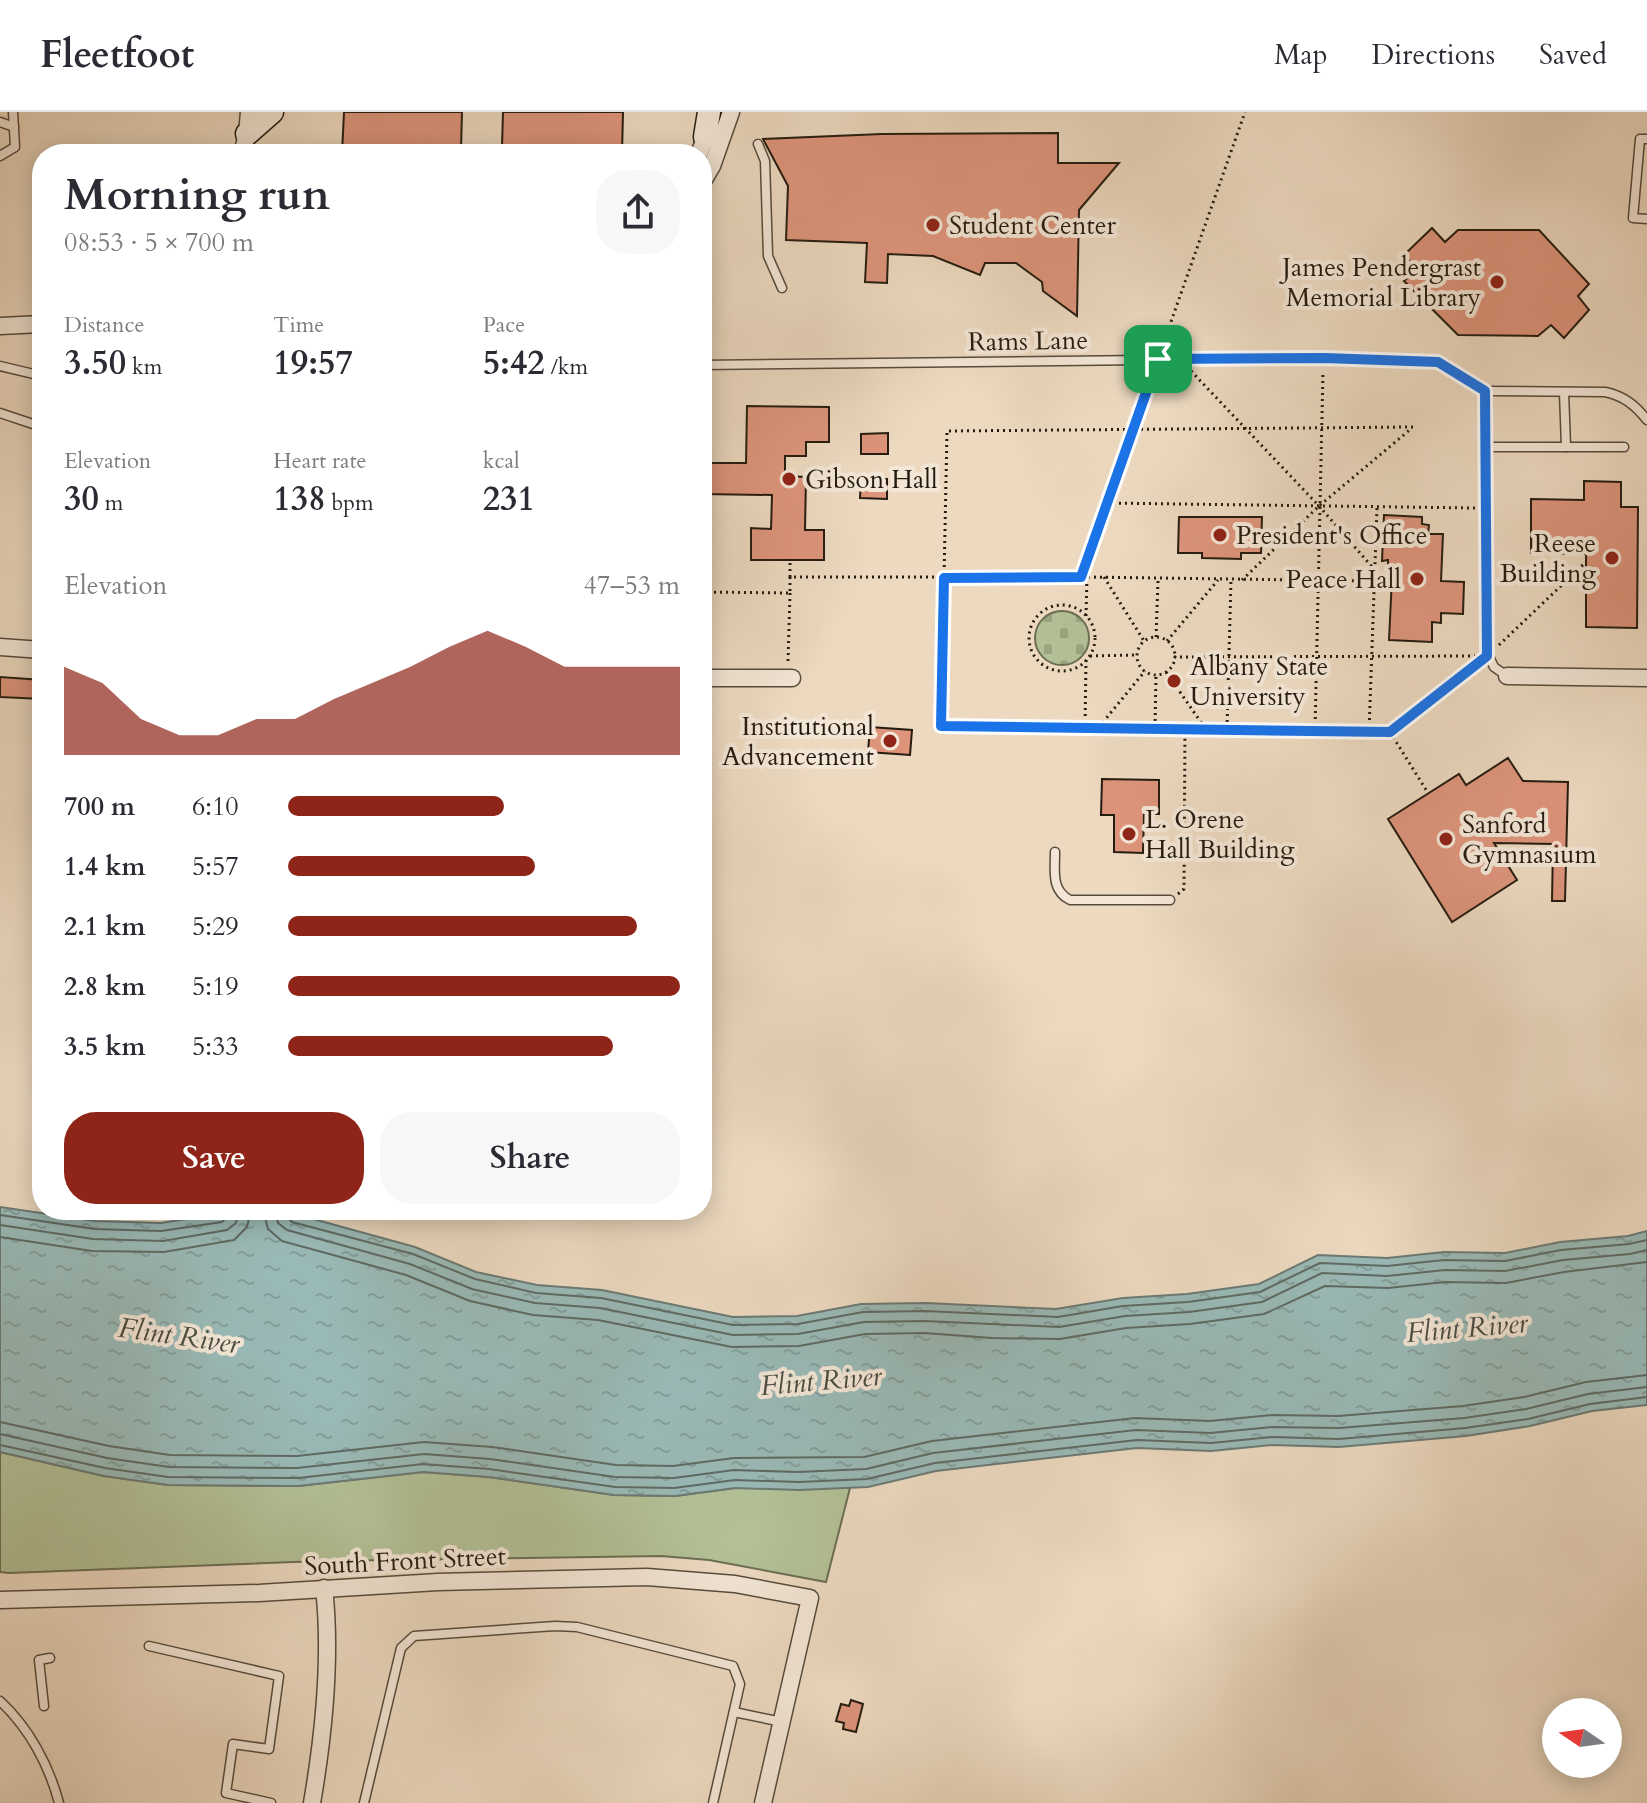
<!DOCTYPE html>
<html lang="en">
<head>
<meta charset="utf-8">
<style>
  :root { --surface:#fff; --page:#f7f7f7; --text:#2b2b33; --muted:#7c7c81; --line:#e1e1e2; --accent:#8f2418 }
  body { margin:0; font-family:Cardo,serif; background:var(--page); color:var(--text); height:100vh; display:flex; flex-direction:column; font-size:30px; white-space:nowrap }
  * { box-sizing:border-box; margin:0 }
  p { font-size:26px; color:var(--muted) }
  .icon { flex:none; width:44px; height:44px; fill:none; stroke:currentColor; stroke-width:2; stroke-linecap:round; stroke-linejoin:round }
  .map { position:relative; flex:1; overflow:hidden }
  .sheet { position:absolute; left:32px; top:32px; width:680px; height:1076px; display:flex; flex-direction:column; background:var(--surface); border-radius:32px; box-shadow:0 4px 20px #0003 }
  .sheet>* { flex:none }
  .needle { width:52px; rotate:283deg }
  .controls { position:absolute; left:1542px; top:1586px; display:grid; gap:16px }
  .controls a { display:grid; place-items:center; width:80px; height:80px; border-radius:50%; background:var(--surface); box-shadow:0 4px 20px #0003; font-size:40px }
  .pin { position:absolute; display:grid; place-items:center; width:68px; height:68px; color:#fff; margin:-34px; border-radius:16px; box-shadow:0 4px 12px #0006 }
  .round { display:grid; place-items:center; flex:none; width:84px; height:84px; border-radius:32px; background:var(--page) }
  .head { display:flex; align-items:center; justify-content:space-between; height:136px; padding:0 32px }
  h1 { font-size:44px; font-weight:800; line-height:60px }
  .figures { display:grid; grid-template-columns:repeat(3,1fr); gap:12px; height:136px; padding:8px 32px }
  .figures div { display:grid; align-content:center }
  .figures b { font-size:34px; font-weight:800 }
  .figures small { font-size:22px; font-weight:400 }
  .figures p { font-size:22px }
  .chart { height:224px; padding:16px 32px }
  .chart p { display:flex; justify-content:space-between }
  .chart svg { width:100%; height:144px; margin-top:8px; fill:var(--accent); opacity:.7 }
  .cta { display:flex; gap:16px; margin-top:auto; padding:16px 32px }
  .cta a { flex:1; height:92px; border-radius:32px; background:var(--accent); color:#fff; font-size:32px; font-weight:800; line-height:92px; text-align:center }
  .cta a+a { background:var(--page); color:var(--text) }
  ul { padding:0 32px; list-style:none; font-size:26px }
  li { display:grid; grid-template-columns:128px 96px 1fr; align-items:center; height:60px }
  li i { height:20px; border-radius:10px; background:var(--accent) }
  header { display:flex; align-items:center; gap:48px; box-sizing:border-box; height:112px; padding:0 40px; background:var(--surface); border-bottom:2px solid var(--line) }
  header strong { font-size:38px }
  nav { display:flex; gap:44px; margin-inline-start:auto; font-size:28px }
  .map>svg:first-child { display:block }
  .cemetery { fill:url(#cemetery-stones); stroke:#6c6e53; stroke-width:2 }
  .green { fill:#b3c096; stroke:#6c6e53; stroke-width:2 }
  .water { fill:url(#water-ripples); stroke:#6b7a74; stroke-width:2 }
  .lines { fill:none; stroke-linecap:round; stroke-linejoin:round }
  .shore { stroke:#5f6a63; stroke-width:2 }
  .building { fill:#dd947b; stroke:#251c10; stroke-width:2 }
  .lane-casing { stroke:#574b3c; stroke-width:11 }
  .street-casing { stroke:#574b3c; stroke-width:19 }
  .secondary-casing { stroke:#251c10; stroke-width:25 }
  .path { stroke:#251c10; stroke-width:3; stroke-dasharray:2 4; stroke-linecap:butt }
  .lane { stroke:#f3e6d6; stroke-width:8 }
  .street { stroke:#f3e6d6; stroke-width:16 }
  .secondary { stroke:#f3e6d6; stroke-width:22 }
  .route-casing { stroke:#fff; stroke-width:16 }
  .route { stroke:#1a73e8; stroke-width:10 }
  .poi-dot { fill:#8f2418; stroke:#f3e6d6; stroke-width:3 }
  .labels { text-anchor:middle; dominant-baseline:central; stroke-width:8; stroke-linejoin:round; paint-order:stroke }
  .poi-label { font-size:26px; fill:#251c10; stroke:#f3e6d6; text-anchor:start }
  .street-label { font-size:26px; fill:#251c10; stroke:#f3e6d6 }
  .water-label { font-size:28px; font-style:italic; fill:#484b42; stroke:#f3e6d6 }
</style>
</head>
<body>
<header>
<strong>Fleetfoot</strong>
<nav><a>Map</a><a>Directions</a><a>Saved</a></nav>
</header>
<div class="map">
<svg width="1647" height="1691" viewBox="0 0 1647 1691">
  <defs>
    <pattern id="cemetery-stones" width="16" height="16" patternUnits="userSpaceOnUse" patternTransform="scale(2)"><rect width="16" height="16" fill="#b3c096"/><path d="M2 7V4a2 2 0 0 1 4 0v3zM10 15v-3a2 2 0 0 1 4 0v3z" fill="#9aa480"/></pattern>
    <pattern id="water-ripples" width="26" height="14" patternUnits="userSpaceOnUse" patternTransform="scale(2)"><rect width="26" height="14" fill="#99b9b6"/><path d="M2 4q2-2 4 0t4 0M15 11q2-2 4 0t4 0" fill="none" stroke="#849e9b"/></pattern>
  </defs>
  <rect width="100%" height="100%" fill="#ecd9c0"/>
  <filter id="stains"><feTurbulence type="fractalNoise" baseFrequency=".0025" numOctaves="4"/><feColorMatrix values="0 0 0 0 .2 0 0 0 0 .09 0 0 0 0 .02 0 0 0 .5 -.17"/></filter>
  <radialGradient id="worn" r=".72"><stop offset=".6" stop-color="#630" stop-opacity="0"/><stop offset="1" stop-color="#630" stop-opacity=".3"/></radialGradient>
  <circle class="cemetery" cx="1062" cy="526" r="27"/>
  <path class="green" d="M 0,1340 L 104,1364 L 168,1373 L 298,1374 L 423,1360 L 489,1365 L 614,1383 L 675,1384 L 735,1376 L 850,1376 L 826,1470 L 709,1448 L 661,1444 L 321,1449 L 9,1461 L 0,1460 Z"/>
  <path class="water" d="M 0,1095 L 95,1109 L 161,1111 L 224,1101 L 288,1100 L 415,1135 L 476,1160 L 537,1173 L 602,1178 L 733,1205 L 797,1204 L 861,1192 L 925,1191 L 1056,1197 L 1123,1186 L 1187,1182 L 1259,1172 L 1318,1143 L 1387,1146 L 1444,1140 L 1505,1141 L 1560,1130 L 1628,1124 L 1647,1119 L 1647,1293 L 1592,1299 L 1530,1314 L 1466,1324 L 1339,1335 L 1273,1333 L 1211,1339 L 1137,1336 L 936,1359 L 868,1375 L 799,1378 L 735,1376 L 675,1384 L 614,1383 L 489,1365 L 423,1360 L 298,1374 L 168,1373 L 104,1364 L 0,1340 Z"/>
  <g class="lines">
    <g class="shore">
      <path d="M 263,1098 L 268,1117 L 282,1129 L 406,1163 L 470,1189 L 533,1203 L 598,1208 L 732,1235 L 799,1234 L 865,1222 L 924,1221 L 992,1226 L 1060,1227 L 1126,1216 L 1190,1212 L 1264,1202 L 1325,1174 L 1388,1176 L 1445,1170 L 1506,1171 L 1564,1160 L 1647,1150"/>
      <path d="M 275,1098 L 278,1111 L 287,1118 L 410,1152 L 472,1177 L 535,1191 L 600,1196 L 733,1223 L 798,1222 L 864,1210 L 925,1209 L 1059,1215 L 1125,1204 L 1189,1200 L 1262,1190 L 1322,1161 L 1387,1164 L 1445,1158 L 1505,1159 L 1563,1148 L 1630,1142 L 1647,1138"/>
      <path d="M 285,1098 L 287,1105 L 292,1110 L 413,1142 L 475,1167 L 536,1181 L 601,1186 L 733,1213 L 798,1212 L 863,1200 L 925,1199 L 1058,1205 L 1123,1194 L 1188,1190 L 1260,1180 L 1320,1151 L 1387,1154 L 1444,1148 L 1505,1149 L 1561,1138 L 1629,1132 L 1647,1128"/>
      <path d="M 0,1103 L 95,1117 L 161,1119 L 222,1110 L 227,1105 L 229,1098"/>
      <path d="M 0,1113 L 93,1127 L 163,1129 L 227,1118 L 236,1111 L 239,1098"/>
      <path d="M 0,1125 L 92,1139 L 164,1140 L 234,1128 L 247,1115 L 251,1098"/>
      <path d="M 0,1310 L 109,1334 L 170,1343 L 297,1344 L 424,1330 L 492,1335 L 616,1353 L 673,1354 L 734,1346 L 864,1345 L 932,1329 L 1135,1306 L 1210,1309 L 1272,1303 L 1338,1304 L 1463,1294 L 1524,1285 L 1586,1270 L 1647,1263"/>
      <path d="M 0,1322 L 107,1346 L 169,1355 L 297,1356 L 424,1342 L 490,1347 L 615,1365 L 674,1366 L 734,1358 L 798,1360 L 866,1357 L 933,1341 L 1136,1318 L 1210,1321 L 1273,1315 L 1339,1316 L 1464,1306 L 1526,1297 L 1588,1282 L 1647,1275"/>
      <path d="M 0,1333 L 105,1356 L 168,1365 L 298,1366 L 423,1352 L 489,1357 L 615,1375 L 674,1376 L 735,1368 L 799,1370 L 867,1367 L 935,1351 L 1137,1328 L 1211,1331 L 1273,1325 L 1339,1327 L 1465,1316 L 1528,1307 L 1590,1292 L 1647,1285"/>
    </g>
  </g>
  <g class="building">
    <path d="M 344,0 L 462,0 L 461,37 L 387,35 L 387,42 L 342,42 Z"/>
    <path d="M 503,0 L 623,0 L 622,42 L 579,42 L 580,37 L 502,35 Z"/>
    <path d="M 1058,21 L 1058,51 L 1119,51 L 1079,98 L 1077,204 L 1043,179 L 1042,170 L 1016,151 L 985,151 L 980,163 L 933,144 L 888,142 L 887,171 L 865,170 L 867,131 L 786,128 L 788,74 L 763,27 L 882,22 Z"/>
    <path d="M 1432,116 L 1445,130 L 1458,118 L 1539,118 L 1589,172 L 1578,184 L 1589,198 L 1564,226 L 1551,213 L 1538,224 L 1458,223 L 1404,169 L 1417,157 L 1404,143 Z"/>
    <path d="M 747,294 L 829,295 L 829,330 L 806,330 L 806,344 L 785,344 L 785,364 L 806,365 L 805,418 L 824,418 L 824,448 L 751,448 L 751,416 L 771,417 L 772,383 L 702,382 L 702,351 L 746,351 Z"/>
    <path d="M 888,321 L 888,342 L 861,342 L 861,322 Z"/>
    <path d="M 861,366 L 887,367 L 887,387 L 860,386 Z"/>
    <path d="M 1584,369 L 1621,370 L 1621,395 L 1638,395 L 1637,516 L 1586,515 L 1586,442 L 1531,441 L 1531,387 L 1584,388 Z"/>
    <path d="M 1384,403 L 1422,405 L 1422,412 L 1429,413 L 1428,422 L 1443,422 L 1441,469 L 1464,470 L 1463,502 L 1441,501 L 1441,511 L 1432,510 L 1432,530 L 1389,528 L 1392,465 L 1388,465 L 1388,448 L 1382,449 Z"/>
    <path d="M 1179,405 L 1262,405 L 1261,441 L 1241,441 L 1241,447 L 1202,446 L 1202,441 L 1178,441 Z"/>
    <path d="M 0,565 L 42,568 L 42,587 L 0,585 Z"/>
    <path d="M 870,615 L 912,618 L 910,643 L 868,640 Z"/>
    <path d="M 1508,646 L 1523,669 L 1568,670 L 1565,789 L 1552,789 L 1553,732 L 1494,731 L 1517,768 L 1452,810 L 1388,707 L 1459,662 L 1466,673 Z"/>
    <path d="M 1102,667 L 1159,668 L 1159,702 L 1144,702 L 1143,741 L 1114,740 L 1114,703 L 1101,703 Z"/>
    <path d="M 851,1588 L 863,1592 L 856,1620 L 843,1617 L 844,1611 L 836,1609 L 841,1592 L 849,1594 Z"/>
  </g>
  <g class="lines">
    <defs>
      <g id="lane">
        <path d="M 0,10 L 14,15"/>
        <path d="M 1647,27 L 1640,27 L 1633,106 L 1647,107"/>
        <path d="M 758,32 L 765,49 L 768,144 L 782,176"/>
        <path d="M 0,44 L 15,35 L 13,0"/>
        <path d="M 702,253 L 1324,246 L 1438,250 L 1485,279"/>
        <path d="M 0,254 L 42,264"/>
        <path d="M 1485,279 L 1486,538 L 1494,555 L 1507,564"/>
        <path d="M 1485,279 L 1605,280 C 1624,284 1635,293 1647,308"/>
        <path d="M 0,301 L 42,315"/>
        <path d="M 1485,335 L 1566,335 L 1564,280"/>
        <path d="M 1566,335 L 1624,335"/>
        <path d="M 1055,740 C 1055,760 1051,778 1070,788 L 1170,788"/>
        <path d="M 149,1534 L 279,1564 L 269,1637 L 233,1632 L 226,1681 L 271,1691"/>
        <path d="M 0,1589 C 29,1616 49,1653 59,1691"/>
        <path d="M 44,1594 L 39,1548 L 50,1546"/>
        <path d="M 734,1600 L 782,1610"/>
        <path d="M 364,1691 L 401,1536 L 414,1524 L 555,1514 L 577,1515 L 733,1554 L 740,1572 L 713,1691"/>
      </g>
      <g id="street">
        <path d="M 242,42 L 247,22 L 249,0"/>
        <path d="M 699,42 L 709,16"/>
        <path d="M 702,71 L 712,54 L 731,0"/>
        <path d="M 0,214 L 42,212"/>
        <path d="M 0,535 L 42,538"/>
        <path d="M 1507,564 L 1647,566"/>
        <path d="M 702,566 L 792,566"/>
        <path d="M 0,1488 L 259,1481 L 438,1470 L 647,1465 L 735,1472 L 810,1486 L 763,1691"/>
        <path d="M 312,1691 C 324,1621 332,1547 324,1476"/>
      </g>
      <g id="secondary">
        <path d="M 247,22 L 272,0"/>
        <path d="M 705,25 L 709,0"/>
      </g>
    </defs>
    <use href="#lane" class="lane-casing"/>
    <use href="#street" class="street-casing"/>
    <use href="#secondary" class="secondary-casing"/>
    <g class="path">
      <path d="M 1161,238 L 1245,0"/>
      <path d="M 1191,259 L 1319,394 L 1374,457"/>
      <path d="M 1413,315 L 947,319 L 941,614 L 1390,620 L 1478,551"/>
      <path d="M 1107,391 L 1476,396"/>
      <path d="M 1081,464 L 1153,260"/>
      <path d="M 790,465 L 790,448"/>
      <path d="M 1104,465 L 1144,529"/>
      <path d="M 1242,468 L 1319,394 L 1412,316"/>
      <path d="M 702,480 L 790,481 L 790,465 L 1087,465 L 1374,469"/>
      <circle cx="1062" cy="526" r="33"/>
      <path d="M 1086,504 L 1087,465"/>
      <path d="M 1156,525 L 1158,469"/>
      <circle cx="1156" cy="544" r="19"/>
      <path d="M 1167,529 L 1218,468"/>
      <path d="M 1499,533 L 1586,450"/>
      <path d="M 1090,544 L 1137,543"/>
      <path d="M 1174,545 L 1475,544"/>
      <path d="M 788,549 L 790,481"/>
      <path d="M 1166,560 L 1205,616"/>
      <path d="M 1099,615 L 1145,559"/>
      <path d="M 1155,615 L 1156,563"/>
      <path d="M 1085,616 L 1086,548"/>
      <path d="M 1227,616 L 1231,468"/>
      <path d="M 1315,619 L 1323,259"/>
      <path d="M 1369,620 L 1377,396"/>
      <path d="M 1390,620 L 1428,681"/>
      <path d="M 1178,782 L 1184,777 L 1185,618"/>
    </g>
    <use href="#lane" class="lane"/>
    <use href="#street" class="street"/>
    <use href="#secondary" class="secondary"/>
  </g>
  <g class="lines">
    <defs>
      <path id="route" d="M 1324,246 L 1438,250 L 1485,279 L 1487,544 L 1390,620 L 941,614 L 944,466 L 1081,465 L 1158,247 Z"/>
    </defs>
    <use href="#route" class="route-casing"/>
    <use href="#route" class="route"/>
  </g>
  <g class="poi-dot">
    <circle cx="933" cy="113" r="8"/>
    <circle cx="1497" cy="170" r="8"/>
    <circle cx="789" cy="367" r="8"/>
    <circle cx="1220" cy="423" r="8"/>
    <circle cx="1612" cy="446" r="8"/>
    <circle cx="1417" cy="467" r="8"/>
    <circle cx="1174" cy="569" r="8"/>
    <circle cx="890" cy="629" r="8"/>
    <circle cx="1129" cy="722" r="8"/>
    <circle cx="1446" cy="727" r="8"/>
  </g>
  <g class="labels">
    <g class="poi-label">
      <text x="949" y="113">Student Center</text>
      <text x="1481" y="155" text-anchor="end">James Pendergrast<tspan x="1481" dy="30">Memorial Library</tspan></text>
      <text x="805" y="367">Gibson Hall</text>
      <text x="1236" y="423">President's Office</text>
      <text x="1596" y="431" text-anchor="end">Reese<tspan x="1596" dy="30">Building</tspan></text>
      <text x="1401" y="467" text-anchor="end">Peace Hall</text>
      <text x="1190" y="554">Albany State<tspan x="1190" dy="30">University</tspan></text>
      <text x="874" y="614" text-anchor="end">Institutional<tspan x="874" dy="30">Advancement</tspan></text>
      <text x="1145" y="707">L. Orene<tspan x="1145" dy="30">Hall Building</tspan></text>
      <text x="1462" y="712">Sanford<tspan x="1462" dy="30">Gymnasium</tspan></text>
    </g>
    <g class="street-label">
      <text transform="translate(1028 229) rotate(-1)">Rams Lane</text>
      <text transform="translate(405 1449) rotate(-3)">South Front Street</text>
    </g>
    <g class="water-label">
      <text transform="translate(1467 1216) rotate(-5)">Flint River</text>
      <text transform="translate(179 1224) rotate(8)">Flint River</text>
      <text transform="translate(821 1269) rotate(-5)">Flint River</text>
    </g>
  </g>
  <rect width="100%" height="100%" filter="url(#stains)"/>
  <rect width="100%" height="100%" fill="url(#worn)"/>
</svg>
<div class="controls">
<a><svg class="needle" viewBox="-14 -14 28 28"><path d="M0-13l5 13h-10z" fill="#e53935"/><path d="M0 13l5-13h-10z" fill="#7c7c81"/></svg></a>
</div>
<div class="pin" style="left:1158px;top:247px;background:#1e9e55"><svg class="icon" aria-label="arrive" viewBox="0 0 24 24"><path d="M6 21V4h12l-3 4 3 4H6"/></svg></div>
<section class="sheet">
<div class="head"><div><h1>Morning run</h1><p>08:53 · 5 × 700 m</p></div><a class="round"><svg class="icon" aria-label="share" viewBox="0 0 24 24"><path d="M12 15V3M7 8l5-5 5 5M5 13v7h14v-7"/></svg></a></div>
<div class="figures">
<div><p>Distance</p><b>3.50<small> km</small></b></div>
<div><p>Time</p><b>19:57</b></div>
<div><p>Pace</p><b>5:42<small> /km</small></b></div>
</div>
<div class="figures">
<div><p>Elevation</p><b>30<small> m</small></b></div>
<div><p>Heart rate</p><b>138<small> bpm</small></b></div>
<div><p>kcal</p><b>231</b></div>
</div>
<div class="chart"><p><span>Elevation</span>47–53 m</p>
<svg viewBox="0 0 160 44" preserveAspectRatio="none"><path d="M0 44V17L10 22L20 33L30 38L40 38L50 33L60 33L70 27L80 22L90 17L100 11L110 6L120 11L130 17L140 17L150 17L160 17V44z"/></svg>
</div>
<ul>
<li><b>700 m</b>6:10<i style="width:55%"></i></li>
<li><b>1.4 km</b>5:57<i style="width:63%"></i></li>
<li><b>2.1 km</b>5:29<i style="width:89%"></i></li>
<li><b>2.8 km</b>5:19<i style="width:100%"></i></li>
<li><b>3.5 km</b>5:33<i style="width:83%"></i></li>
</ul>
<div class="cta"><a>Save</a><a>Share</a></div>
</section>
</div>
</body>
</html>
